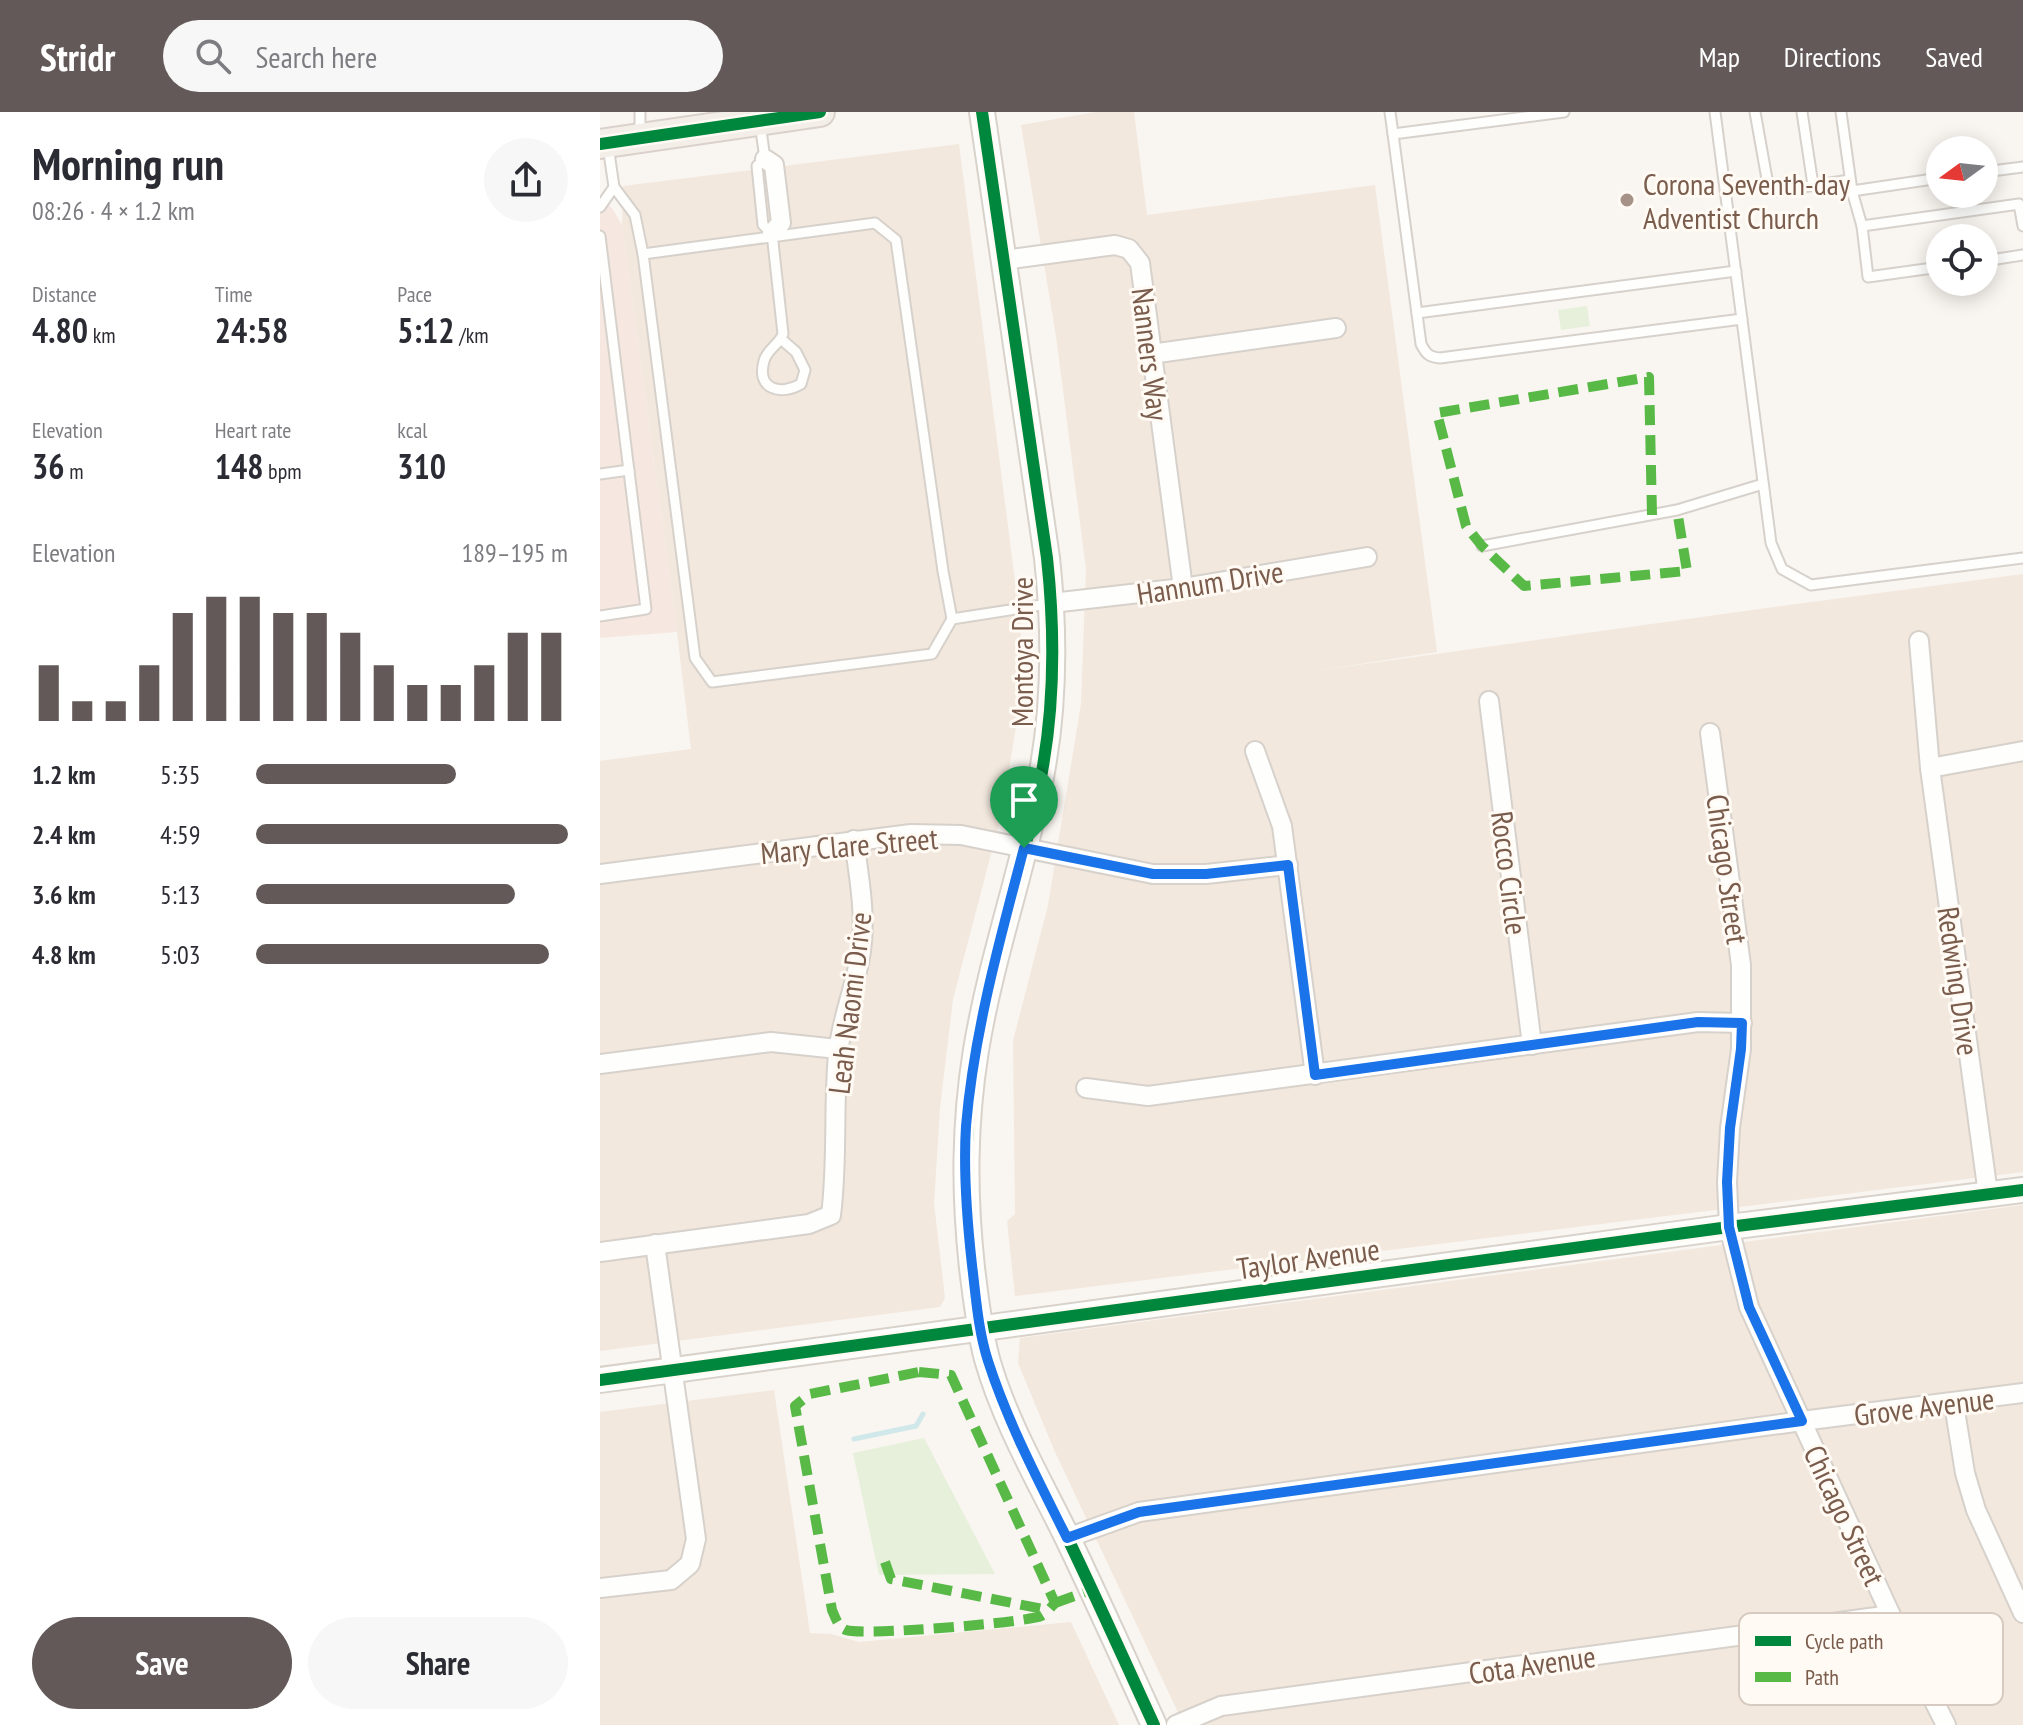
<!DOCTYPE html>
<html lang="en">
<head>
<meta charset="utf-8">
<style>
  :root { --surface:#fff; --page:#f7f7f7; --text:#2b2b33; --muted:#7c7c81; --accent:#625958 }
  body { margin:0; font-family:"PT Sans Narrow",sans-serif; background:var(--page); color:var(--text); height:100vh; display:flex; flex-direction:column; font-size:30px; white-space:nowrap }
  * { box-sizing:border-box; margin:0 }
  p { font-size:26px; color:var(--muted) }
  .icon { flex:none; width:44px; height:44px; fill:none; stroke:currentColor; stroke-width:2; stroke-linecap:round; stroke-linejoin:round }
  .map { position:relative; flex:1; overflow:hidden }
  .sheet { display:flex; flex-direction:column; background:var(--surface); width:600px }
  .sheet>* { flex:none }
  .needle { width:52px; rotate:255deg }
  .controls { position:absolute; left:1326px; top:24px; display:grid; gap:16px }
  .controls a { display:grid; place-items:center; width:72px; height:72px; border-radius:50%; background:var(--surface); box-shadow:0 4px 20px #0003; font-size:40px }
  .pin { position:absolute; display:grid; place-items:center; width:68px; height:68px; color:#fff; margin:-82px -34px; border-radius:50% 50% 50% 0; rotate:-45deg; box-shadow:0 0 8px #0007 }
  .pin .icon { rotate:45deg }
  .round { display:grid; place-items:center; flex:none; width:84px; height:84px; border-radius:42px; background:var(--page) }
  .head { display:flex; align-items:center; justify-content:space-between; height:136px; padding:0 32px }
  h1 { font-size:44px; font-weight:800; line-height:60px }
  .figures { display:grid; grid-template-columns:repeat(3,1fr); gap:12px; height:136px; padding:8px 32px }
  .figures div { display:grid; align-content:center }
  .figures b { font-size:34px; font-weight:800 }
  .figures small { font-size:22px; font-weight:400 }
  .figures p { font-size:22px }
  .chart { height:224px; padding:16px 32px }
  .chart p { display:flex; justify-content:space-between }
  .chart svg { width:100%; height:144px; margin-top:8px; stroke:var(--accent); stroke-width:6 }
  .action { display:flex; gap:16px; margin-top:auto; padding:16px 32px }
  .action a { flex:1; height:92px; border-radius:48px; background:var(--accent); color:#fff; font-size:32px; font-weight:800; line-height:92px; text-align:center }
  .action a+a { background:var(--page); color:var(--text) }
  ul { padding:0 32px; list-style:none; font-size:26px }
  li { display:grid; grid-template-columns:128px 96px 1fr; align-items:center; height:60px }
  li i { height:20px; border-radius:10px; background:var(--accent) }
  header { display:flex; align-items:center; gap:48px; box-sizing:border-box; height:112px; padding:0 40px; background:var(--accent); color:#fff }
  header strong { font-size:38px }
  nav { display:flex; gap:44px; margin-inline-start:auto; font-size:28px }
  .search { width:560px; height:72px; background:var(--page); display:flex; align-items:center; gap:20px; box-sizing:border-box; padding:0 28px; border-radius:44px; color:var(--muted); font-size:30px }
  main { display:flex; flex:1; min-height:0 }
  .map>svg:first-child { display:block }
  .residential { fill:#f2e8de }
  .commercial { fill:#f6e8e1 }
  .green { fill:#e7f0db }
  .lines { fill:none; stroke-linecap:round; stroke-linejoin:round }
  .stream { stroke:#d0e8ea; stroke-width:5 }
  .lane-casing { stroke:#d7d1cb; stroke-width:13 }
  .street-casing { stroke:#d7d1cb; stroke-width:22 }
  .secondary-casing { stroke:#d9d2cb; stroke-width:28 }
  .primary-casing { stroke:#dad1cc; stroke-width:32 }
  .lane { stroke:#fefefd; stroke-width:9 }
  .street { stroke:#fefefd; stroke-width:18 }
  .secondary { stroke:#fefefd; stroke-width:24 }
  .primary { stroke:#f3eee8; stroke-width:28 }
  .quiet { stroke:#58b947; stroke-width:10; stroke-dasharray:20 10; stroke-linecap:butt }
  .cycleway-casing { stroke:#fffaf3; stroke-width:17 }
  .cycleway { stroke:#00873e; stroke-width:12 }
  .route-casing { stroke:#fff; stroke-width:16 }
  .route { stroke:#1a73e8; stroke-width:10 }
  .poi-dot { fill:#a69286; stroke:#fffaf3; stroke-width:3 }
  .labels { text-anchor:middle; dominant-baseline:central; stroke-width:6; stroke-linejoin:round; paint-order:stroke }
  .poi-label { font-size:30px; fill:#7a5c4d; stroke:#fffaf3; text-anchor:start }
  .street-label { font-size:30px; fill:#7a5c4d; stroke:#fffaf3 }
  .key { fill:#fffaf3; stroke:#d7cbc1; stroke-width:2 }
  .key-label { font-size:22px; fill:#7a5c4d }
</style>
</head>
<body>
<header>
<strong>Stridr</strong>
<div class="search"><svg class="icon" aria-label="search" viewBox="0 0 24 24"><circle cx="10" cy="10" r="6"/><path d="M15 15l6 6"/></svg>Search here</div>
<nav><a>Map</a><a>Directions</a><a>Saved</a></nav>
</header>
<main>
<section class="sheet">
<div class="head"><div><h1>Morning run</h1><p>08:26 · 4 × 1.2 km</p></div><a class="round"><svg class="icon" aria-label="share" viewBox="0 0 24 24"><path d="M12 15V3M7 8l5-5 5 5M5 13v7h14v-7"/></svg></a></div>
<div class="figures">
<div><p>Distance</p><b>4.80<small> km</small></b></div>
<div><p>Time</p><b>24:58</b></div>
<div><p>Pace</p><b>5:12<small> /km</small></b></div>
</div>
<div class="figures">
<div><p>Elevation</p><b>36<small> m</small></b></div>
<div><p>Heart rate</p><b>148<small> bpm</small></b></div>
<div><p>kcal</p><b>310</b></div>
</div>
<div class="chart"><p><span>Elevation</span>189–195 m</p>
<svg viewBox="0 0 160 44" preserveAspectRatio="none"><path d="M5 44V27M15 44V38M25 44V38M35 44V27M45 44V11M55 44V6M65 44V6M75 44V11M85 44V11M95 44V17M105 44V27M115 44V33M125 44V33M135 44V27M145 44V17M155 44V17"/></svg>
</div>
<ul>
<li><b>1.2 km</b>5:35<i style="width:64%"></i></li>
<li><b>2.4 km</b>4:59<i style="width:100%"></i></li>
<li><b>3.6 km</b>5:13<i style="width:83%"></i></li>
<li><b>4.8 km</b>5:03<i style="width:94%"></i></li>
</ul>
<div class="action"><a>Save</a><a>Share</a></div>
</section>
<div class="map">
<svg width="1423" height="1613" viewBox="0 0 1423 1613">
  <rect width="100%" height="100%" fill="#f9f5f0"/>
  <g class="residential">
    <path d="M 496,0 L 534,0 L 547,103 L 775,73 L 837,540 L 721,558 L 1145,499 L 1423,462 L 1423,1060 L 415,1184 L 407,1109 L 415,1102 L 413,929 L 448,793 L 481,592 L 486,457 L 456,224 L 421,13 Z"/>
    <path d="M 359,32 L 421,516 L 419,596 L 402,700 L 353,887 L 340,996 L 334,1091 L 345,1186 L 340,1195 L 0,1239 L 0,649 L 91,637 L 77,520 L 22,113 L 23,74 Z"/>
    <path d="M 1423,1093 L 1423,1613 L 584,1613 L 455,1340 L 418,1251 L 420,1226 Z"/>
    <path d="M 174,1278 L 210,1521 L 231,1522 L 259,1530 L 471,1510 L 519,1613 L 0,1613 L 0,1300 Z"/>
  </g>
  <path class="commercial" d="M 0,88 L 12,96 L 22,113 L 77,520 L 0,526 Z"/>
  <g class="green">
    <path d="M 987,194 L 990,214 L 961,218 L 958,198 Z"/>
    <path d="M 324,1326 L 395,1462 L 279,1463 L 253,1341 Z"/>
  </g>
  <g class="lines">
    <path class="stream" d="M 254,1327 L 316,1314 L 323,1302"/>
    <defs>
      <g id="lane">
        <path d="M 40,0 L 40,23"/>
        <path d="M 790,0 L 793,22"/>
        <path d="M 964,0 L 793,22 L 821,232 C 826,242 829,245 840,246 L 1142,207"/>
        <path d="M 1115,0 L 1171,431 L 1182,457 L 1211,473 L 1423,446"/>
        <path d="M 1155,0 L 1167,67 L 1176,79 L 1250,68"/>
        <path d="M 1202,0 L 1213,73"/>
        <path d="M 1241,0 L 1252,79 L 1340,66"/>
        <path d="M 160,11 L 165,47 L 157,54 L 163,113 L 172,121 L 183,222 C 179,233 167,237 164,249 C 156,277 180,284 201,272 L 205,258 L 196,240 L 181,227"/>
        <path d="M 8,34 L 14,75 L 35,103 L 43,142"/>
        <path d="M 1384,60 L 1423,55"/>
        <path d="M 1252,79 L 1262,114 L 1268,165 L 1340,155"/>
        <path d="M 0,95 L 14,75"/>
        <path d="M 275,111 L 296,128 L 343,459 L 352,507 L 332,542 L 112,570 L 95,546 L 43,142 Z"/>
        <path d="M 1262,114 L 1419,92 L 1423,114"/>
        <path d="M 0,124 L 46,497 L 0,504"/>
        <path d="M 1384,149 L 1423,143"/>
        <path d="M 817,201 L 1136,159"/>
        <path d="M 0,362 L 29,358"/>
        <path d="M 882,434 L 1077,398 L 1163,372"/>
        <path d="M 352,507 L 448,492"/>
      </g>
      <g id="street">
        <path d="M 165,47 L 174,53 L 181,111 L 172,121"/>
        <path d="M 404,148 L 515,133 L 529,137 L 540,151 L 583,476"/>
        <path d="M 551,242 L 736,216"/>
        <path d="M 452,491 L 583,476 L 767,445"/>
        <path d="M 1319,529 L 1330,656 L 1388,1082"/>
        <path d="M 889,589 L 932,933"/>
        <path d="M 1110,621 L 1141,853 L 1141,937 L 1130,1016 L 1127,1070 L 1129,1115 L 1149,1195 L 1295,1512 L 1346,1613"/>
        <path d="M 655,639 L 682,714 L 715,963"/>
        <path d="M 1330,656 L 1423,639"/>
        <path d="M 0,762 L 311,722 L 361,723 L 553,762 L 606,762 L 688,753"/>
        <path d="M 0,952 L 171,930 L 238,937"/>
        <path d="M 486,976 L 548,984 L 1098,910 L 1142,911"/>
        <path d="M 0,1140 L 209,1112 L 231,1103 C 238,1049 233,996 238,942 C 241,907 256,874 261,839 C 266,802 259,765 254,728"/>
        <path d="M 1354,1292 L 1365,1361 L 1376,1398 L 1423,1501"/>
        <path d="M 467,1426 L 539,1400 L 1202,1309 L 1423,1281"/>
        <path d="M 0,1476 L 71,1468 L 90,1452 L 96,1427 L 55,1132"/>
        <path d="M 576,1613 L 621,1594 L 1291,1503"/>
      </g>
      <g id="secondary">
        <path d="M 382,0 L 447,446 C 455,520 455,596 440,670 C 422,760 391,847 376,938 C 364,1013 364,1081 372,1156 C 376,1187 379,1217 387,1247 C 405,1310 438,1366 467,1425 C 497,1487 525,1550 554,1613"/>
        <path d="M 0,1268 L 1129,1115 L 1423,1078"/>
      </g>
      <path id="primary" d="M 0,32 L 220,0"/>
    </defs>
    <use href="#lane" class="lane-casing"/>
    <use href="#street" class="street-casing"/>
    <use href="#secondary" class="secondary-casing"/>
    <use href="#primary" class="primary-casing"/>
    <use href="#lane" class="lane"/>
    <use href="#street" class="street"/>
    <use href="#secondary" class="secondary"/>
    <use href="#primary" class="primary"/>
    <g class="quiet">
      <path d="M 1052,403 L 1049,265 L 837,301 L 866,414 L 882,434 L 924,474 L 1087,459 L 1077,398"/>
      <path d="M 319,1260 L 351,1263 L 455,1491 C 451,1495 446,1502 441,1504 C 424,1511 261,1524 246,1518 C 238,1515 235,1505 232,1498 L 195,1294 L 210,1282 Z"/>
      <path d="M 285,1450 L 291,1467 L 448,1498"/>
      <path d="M 455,1491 L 491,1478"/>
    </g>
    <defs>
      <g id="cycleway">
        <path d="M 382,0 L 447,446 C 455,520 455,596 440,670 C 422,760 391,847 376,938 C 364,1013 364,1081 372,1156 C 376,1187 379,1217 387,1247 C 405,1310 438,1366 467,1425 C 497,1487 525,1550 554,1613"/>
        <path d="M 0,32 L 220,0"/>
        <path d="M 0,1268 L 1129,1115 L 1423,1078"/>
      </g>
    </defs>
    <use href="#cycleway" class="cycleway-casing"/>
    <use href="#cycleway" class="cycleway"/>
  </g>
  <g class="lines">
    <defs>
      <path id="route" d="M 424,736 L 553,762 L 606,762 L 688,753 L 715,963 L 1098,910 L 1142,911 L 1141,937 L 1130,1016 L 1127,1070 L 1129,1115 L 1149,1195 L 1202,1309 L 539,1400 L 467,1426 C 438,1368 408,1311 388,1249 C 378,1218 376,1185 372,1153 C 367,1108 363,1061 366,1014 C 374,920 400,827 424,736 Z"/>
    </defs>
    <use href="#route" class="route-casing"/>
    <use href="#route" class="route"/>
  </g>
  <circle class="poi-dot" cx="1027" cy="88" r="8"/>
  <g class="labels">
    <g class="poi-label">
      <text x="1043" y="71">Corona Seventh-day<tspan x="1043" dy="34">Adventist Church</tspan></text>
    </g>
    <g class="street-label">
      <text transform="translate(551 242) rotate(83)">Nanners Way</text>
      <text transform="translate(610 470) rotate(-9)">Hannum Drive</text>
      <text transform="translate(421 540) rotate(-90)">Montoya Drive</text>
      <text transform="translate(249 733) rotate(-5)">Mary Clare Street</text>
      <text transform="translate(1128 757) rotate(82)">Chicago Street</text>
      <text transform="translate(910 761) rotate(83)">Rocco Circle</text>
      <text transform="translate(1359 869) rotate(82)">Redwing Drive</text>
      <text transform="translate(249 891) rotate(-83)">Leah Naomi Drive</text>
      <text transform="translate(708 1146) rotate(-8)">Taylor Avenue</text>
      <text transform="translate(1324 1294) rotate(-7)">Grove Avenue</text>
      <text transform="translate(1245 1403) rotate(65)">Chicago Street</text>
      <text transform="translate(932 1552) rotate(-8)">Cota Avenue</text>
    </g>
  </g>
  <rect x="1139" y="1501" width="264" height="92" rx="12" class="key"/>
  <rect x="1155" y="1524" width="36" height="10" fill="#00873e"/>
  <rect x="1155" y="1560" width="36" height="10" fill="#58b947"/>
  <g class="key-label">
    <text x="1205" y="1537">Cycle path</text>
    <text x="1205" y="1573">Path</text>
  </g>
</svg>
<div class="controls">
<a><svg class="needle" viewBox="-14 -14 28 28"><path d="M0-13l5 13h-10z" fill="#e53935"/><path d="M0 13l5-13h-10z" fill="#7c7c81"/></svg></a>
<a><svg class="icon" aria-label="locate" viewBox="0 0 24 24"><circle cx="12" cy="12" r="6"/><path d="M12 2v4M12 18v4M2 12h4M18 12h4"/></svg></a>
</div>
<div class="pin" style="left:424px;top:736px;background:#1e9e55"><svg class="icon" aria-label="arrive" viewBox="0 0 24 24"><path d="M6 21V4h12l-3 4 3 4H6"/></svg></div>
</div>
</main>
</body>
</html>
